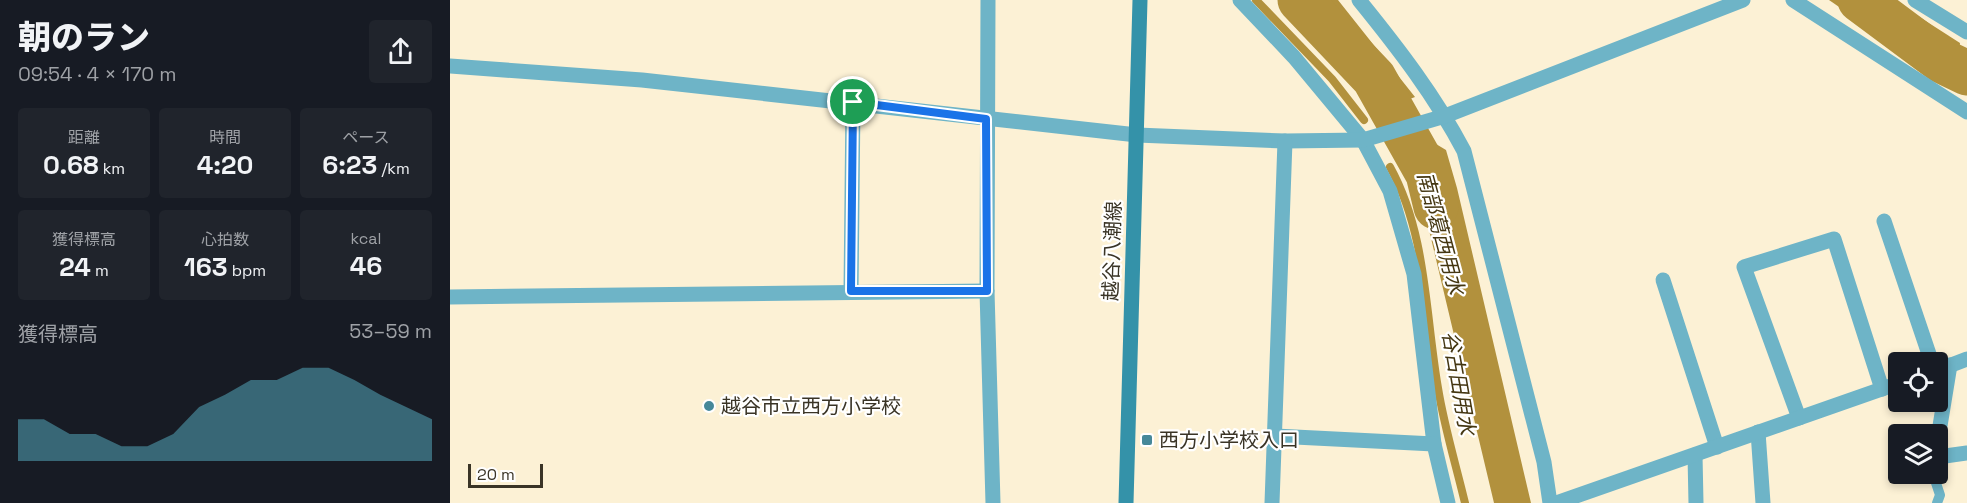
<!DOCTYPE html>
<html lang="ja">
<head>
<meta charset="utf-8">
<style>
  :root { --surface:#171b24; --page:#20242c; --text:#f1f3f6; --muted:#9ea1a6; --accent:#468899 }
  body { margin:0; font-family:"Space Grotesk","Noto Sans JP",sans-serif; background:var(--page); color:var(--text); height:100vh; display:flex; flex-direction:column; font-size:22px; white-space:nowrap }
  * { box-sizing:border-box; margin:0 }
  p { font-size:20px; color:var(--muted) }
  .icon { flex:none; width:33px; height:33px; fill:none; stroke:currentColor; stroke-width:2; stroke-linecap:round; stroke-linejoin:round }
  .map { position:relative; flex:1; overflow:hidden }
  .side { display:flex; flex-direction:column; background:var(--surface); width:450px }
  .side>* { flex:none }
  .fabs { position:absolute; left:1438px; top:352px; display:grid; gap:12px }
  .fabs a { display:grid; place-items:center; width:60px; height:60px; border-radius:6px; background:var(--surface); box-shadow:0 3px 9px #0003; font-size:30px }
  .scale { position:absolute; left:18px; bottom:15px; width:75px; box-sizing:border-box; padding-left:6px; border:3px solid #3a3426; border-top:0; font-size:16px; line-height:21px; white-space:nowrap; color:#3a3426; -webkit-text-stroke:4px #fff; paint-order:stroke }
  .pin { position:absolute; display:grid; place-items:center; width:51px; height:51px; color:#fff; margin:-26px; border:3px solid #fff; border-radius:50%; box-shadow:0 2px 6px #0007 }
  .round { display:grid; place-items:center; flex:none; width:63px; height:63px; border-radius:6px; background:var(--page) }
  .headline { display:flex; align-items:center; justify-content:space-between; height:102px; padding:0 18px }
  h1 { font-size:33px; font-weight:800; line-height:45px }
  .stats { display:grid; grid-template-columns:repeat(3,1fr); gap:9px; height:102px; padding:6px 18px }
  .stats div { display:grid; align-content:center; border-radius:6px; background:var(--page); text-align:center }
  .stats b { font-size:26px; font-weight:800 }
  .stats small { font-size:16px; font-weight:400 }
  .stats p { font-size:16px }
  .chart { height:168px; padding:12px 18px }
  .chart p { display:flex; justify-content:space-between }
  .chart svg { width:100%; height:108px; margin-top:6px; fill:var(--accent); opacity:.7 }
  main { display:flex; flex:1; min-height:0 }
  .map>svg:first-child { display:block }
  .water { fill:#b2913d }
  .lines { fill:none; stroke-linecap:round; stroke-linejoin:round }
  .stream { stroke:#b2913d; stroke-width:8 }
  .river { stroke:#b2913d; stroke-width:45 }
  .service { stroke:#6eb4c7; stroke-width:10 }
  .minor { stroke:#6eb4c7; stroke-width:15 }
  .secondary { stroke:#3492a9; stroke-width:15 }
  .route-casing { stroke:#fff; stroke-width:12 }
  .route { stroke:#1a73e8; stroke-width:8 }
  .poi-dot { fill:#468899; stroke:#fff; stroke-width:2 }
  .labels { text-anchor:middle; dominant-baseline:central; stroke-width:4.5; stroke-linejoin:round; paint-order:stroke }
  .street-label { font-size:20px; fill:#3a3426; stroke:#fff }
  .poi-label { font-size:20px; fill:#3a3426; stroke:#fff; text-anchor:start }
  .water-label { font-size:21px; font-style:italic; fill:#443611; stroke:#fff }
</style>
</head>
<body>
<main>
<section class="side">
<div class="headline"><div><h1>朝のラン</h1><p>09:54 · 4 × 170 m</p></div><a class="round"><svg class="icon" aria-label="share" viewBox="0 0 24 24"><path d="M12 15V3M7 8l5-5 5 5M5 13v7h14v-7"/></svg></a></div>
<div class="stats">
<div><p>距離</p><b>0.68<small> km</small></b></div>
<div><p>時間</p><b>4:20</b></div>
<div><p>ペース</p><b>6:23<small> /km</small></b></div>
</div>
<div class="stats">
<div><p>獲得標高</p><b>24<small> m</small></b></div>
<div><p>心拍数</p><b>163<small> bpm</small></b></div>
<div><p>kcal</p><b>46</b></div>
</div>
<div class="chart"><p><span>獲得標高</span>53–59 m</p>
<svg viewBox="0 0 160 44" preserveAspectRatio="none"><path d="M0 44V27L10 27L20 33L30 33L40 38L50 38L60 33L70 22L80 17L90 11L100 11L110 6L120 6L130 11L140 17L150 22L160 27V44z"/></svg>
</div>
</section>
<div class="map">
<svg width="1517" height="503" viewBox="0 0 1517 503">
  <rect width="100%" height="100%" fill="#fcf1d5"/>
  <g class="water">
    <path d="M 839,0 L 888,0 L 965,97 L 929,111 L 918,93 Z"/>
    <path d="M 1379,0 L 1443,0 L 1510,43 L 1508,62 L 1498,74 L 1466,60 Z"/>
    <path d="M 986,144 L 996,150 L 1007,188 L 1081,503 L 1044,503 L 970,192 L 949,154 Z"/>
  </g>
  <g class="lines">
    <g class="stream">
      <path d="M 806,0 L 882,79 L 914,120"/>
      <path d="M 940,167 C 977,234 975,313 988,388 C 994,426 1006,465 1015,503"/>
    </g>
    <g class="river">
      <path d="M 850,0 L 924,78 L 978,174 L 986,207"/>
      <path d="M 1410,0 L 1492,61 L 1517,73"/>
    </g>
    <path class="service" d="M 1483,474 L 1490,495 L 1487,503"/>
    <g class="minor">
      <path d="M 538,0 L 537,291 L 543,503"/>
      <path d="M 790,0 L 844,57 L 913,140 L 940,191 L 964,274 L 984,444"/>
      <path d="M 909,0 C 948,48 985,96 1014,151 L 1094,462 L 1100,503"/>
      <path d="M 1343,0 L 1517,112"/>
      <path d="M 1465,0 L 1517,32"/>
      <path d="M 0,66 L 192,80 L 687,135 L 835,141 L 913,140 L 995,116 L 1293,0"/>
      <path d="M 1434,221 L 1482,363"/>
      <path d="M 1213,280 L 1267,447"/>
      <path d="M 401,291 L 403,102"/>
      <path d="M 0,297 L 537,291"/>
      <path d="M 1491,369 L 1517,359"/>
      <path d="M 1349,418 L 1294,267 L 1384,239 L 1432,389"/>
      <path d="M 1308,432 L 1313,503"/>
      <path d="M 825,436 L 984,444 L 998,503"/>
      <path d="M 1488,438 L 1500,365"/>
      <path d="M 1245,455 L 1246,503"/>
      <path d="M 1488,457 L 1517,453"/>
      <path d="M 822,503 L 835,141"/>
      <path d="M 1106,503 L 1449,383"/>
    </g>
    <path class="secondary" d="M 676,503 L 690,0"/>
  </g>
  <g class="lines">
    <defs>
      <path id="route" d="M 403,102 L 536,119 L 537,291 L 401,291 Z"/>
    </defs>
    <use href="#route" class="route-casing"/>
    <use href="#route" class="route"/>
  </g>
  <g class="poi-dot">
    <circle cx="259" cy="406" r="6"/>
    <rect x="691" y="434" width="12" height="12" rx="3"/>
  </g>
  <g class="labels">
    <g class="street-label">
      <text transform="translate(662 251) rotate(-88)">越谷八潮線</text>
    </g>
    <g class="poi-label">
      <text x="271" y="406">越谷市立西方小学校</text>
      <text x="709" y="440">西方小学校入口</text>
    </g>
    <g class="water-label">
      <text transform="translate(991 233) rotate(75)">南部葛西用水</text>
      <text transform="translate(1009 383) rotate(80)">谷古田用水</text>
    </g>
  </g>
</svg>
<div class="fabs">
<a><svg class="icon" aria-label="locate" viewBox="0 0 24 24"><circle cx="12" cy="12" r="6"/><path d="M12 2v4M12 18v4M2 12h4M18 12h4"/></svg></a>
<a><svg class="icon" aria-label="layers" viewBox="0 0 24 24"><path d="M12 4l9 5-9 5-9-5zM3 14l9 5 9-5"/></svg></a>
</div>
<div class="scale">20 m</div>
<div class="pin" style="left:403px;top:102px;background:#1e9e55"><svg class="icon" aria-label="arrive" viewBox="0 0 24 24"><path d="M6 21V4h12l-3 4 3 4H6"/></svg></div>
</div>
</main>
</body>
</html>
